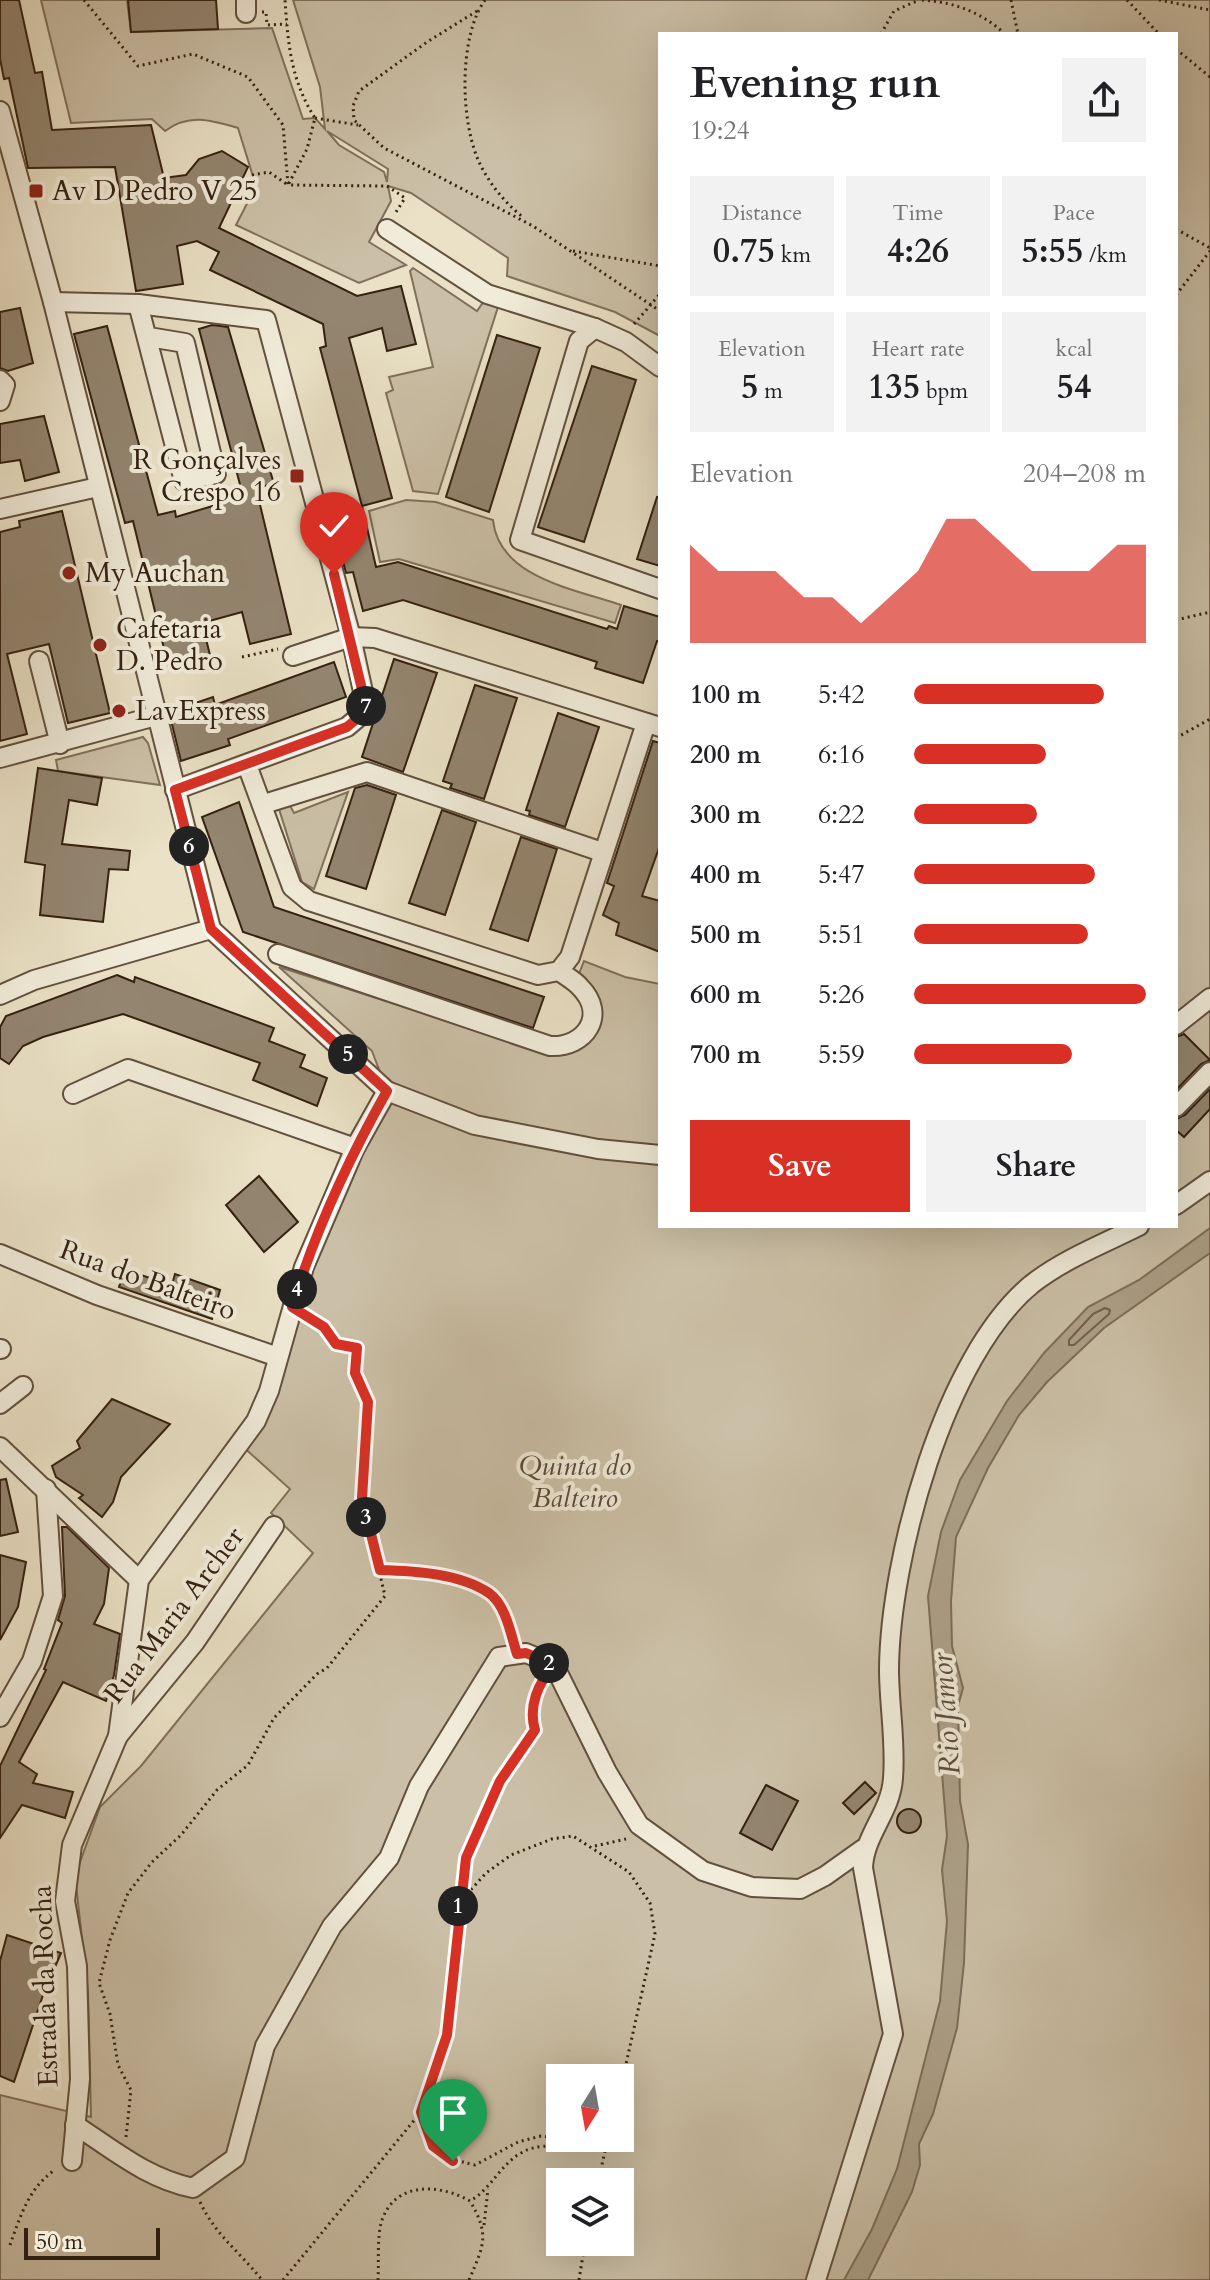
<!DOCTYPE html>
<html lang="en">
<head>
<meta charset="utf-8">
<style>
  :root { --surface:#fff; --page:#f2f2f2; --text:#202124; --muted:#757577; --accent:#d93025 }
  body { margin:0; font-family:Cardo,serif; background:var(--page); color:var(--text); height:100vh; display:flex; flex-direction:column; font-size:30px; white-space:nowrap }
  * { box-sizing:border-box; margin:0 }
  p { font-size:26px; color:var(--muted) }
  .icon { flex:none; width:44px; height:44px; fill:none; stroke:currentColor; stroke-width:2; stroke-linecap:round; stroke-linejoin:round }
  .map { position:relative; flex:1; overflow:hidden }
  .drawer { position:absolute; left:658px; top:32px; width:520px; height:1196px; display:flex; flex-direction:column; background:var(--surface); border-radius:0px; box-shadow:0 8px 32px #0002 }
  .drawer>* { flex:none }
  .needle { width:52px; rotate:191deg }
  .buttons { position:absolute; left:546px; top:2064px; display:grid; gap:16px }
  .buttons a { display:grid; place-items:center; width:88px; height:88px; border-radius:0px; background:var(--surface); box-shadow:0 8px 32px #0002; font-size:40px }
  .scale { position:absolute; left:24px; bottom:20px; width:136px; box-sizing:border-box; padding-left:8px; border:4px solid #352111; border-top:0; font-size:22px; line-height:28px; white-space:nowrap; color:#352111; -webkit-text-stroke:6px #f1ecda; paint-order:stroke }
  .pin { position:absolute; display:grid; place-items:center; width:68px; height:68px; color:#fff; margin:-82px -34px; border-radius:50% 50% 50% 0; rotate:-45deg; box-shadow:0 0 8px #0007 }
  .pin .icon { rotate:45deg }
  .km { position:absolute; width:40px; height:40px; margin:-20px; border-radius:50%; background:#222; color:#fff; font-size:22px; line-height:40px; text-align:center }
  .round { display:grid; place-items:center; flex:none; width:84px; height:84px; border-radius:0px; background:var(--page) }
  .head { display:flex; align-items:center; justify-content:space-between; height:136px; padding:0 32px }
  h1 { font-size:44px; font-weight:800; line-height:60px }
  .figures { display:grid; grid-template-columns:repeat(3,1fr); gap:12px; height:136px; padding:8px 32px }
  .figures div { display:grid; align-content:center; border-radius:0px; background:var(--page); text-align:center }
  .figures b { font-size:34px; font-weight:800 }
  .figures small { font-size:22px; font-weight:400 }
  .figures p { font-size:22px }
  .chart { height:224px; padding:16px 32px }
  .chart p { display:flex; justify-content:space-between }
  .chart svg { width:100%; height:144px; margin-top:8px; fill:var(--accent); opacity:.7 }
  .action { display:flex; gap:16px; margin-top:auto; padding:16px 32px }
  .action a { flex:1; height:92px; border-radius:0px; background:var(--accent); color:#fff; font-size:32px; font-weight:800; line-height:92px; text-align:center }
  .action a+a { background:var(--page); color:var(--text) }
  ul { padding:0 32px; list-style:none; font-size:26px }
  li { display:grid; grid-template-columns:128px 96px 1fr; align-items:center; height:60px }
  li i { height:20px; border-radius:10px; background:var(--accent) }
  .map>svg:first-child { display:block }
  .green { fill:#cbc0a7; stroke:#80705c; stroke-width:2; fill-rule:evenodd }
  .water { fill:#aca088; stroke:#7c6d58; stroke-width:2 }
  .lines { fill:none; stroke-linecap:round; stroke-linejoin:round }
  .shore { stroke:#70604c; stroke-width:2 }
  .building { fill:#93856f; stroke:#352111; stroke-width:2 }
  .minor-casing { stroke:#62513e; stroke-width:22 }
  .path { stroke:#352111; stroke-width:3; stroke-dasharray:2 4; stroke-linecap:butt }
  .minor { stroke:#f1ecda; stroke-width:18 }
  .route-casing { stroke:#fff; stroke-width:16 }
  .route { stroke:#d93025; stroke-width:10 }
  .poi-dot { fill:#8f2418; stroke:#f1ecda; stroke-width:3 }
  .labels { text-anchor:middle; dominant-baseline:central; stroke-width:8; stroke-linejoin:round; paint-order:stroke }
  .poi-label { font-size:28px; fill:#352111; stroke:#f1ecda; text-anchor:start }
  .street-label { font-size:28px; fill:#352111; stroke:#f1ecda }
  .park-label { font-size:28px; font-style:italic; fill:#5a4936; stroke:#f1ecda }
  .water-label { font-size:30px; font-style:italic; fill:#5f4d3b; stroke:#f1ecda }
</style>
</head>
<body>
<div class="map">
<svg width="1210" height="2280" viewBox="0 0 1210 2280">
  <rect width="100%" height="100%" fill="#eae1c6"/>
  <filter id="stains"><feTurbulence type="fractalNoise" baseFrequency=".0025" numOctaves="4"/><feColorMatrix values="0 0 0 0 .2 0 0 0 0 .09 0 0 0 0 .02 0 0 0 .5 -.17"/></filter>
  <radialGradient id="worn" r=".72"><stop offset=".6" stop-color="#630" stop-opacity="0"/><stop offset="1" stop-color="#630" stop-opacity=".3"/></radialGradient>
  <g class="green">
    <path d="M 41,0 L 127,0 L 131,32 L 272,28 L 303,119 L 315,118 L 325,129 L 320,87 L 293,0 L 1210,0 L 1210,2280 L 0,2280 L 0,2095 L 91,2117 L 88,1992 L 75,1876 L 100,1807 L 141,1766 L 313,1553 L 271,1513 L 290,1489 L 241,1445 L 292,1307 L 387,1091 L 372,1051 L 279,967 L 527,1046 L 576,1050 C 607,1033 604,994 579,974 L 584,961 L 625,977 L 660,984 L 660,1226 L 1176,1226 L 1176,34 L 660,34 L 660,336 L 615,312 L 507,276 L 508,258 L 411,193 L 388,186 L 391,201 L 369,242 L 406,265 L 359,283 L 236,225 L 256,186 L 238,128 C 211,120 189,113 165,131 L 152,119 L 71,123 ZM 327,131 L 388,169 L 387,182 L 384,172 L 339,145 ZM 560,2078 L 620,2078 L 620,2138 L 560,2138 ZM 560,2182 L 620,2182 L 620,2242 L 560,2242 Z"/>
    <path d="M 413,268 L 477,311 L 484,301 L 498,307 L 438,494 L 413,491 L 386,393 L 393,390 L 389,377 L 433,367 L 410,271 Z"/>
    <path d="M 406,500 L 436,502 L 493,520 C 499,578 575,589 621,605 L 615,623 L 399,559 L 380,562 L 369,511 Z"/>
    <path d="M 143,737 L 148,743 L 160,785 L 58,771 L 56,760 Z"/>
    <path d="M 348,792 L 314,889 L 302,882 L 279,809 L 288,802 L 294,813 Z"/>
  </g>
  <path class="water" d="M 1210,1228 L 1210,1253 L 1104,1328 L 1047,1382 L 1019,1415 L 988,1468 L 956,1537 L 951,1601 L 952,1646 L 963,1688 L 958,1706 L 960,1801 L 968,1844 L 964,1963 L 957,2028 L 933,2114 L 919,2144 L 920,2165 L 912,2192 L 868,2280 L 844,2280 L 872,2229 L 897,2169 L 940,2001 L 947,1921 L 942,1870 L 947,1836 L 928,1596 L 941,1532 L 960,1480 L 1007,1401 L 1044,1353 L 1088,1307 L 1139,1280 Z"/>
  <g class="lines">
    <g class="shore">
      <path d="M 1105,1308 L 1110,1310 L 1109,1314 L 1074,1345 L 1069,1345 L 1069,1340 L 1093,1314 Z"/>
      <path d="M 944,1655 C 956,1666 958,1692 947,1704 L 943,1701 L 940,1660 Z"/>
    </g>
  </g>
  <g class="building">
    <path d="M 0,0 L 19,0 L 35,73 L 42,72 L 52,130 L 151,125 L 164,178 L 186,175 L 199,159 L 222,151 L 248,167 L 219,228 L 357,296 L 401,286 L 416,344 L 387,351 L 382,328 L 349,338 L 392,498 L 362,506 L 320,348 L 326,346 L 323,324 L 210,270 L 219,252 L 197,241 L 177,246 L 183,284 L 136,291 L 115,167 L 28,168 L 9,78 L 4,79 L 0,59 Z"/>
    <path d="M 128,0 L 216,0 L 218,29 L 131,32 Z"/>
    <path d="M 20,308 L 33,363 L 8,371 L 0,368 L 0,312 Z"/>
    <path d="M 212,325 L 228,327 L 274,484 L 256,488 L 291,634 L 250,644 L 242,612 L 202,623 L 210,655 L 168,665 L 133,521 L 125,523 L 74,334 L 107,326 L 158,515 L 175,511 L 176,517 L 216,505 L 214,498 L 242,492 L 199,329 Z"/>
    <path d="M 497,335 L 540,348 L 489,512 L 446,497 Z"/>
    <path d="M 592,366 L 636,380 L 584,542 L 538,527 Z"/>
    <path d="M 44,416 L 59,472 L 25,481 L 20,460 L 0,463 L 0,424 Z"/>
    <path d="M 657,497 L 660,498 L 660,566 L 637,559 Z"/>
    <path d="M 362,506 L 376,567 L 398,562 L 607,629 L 609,626 L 617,629 L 624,606 L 660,617 L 660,642 L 657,641 L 643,683 L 595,668 L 597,662 L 403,600 L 363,611 L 353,572 L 346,573 L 330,513 Z"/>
    <path d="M 62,511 L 110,713 L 68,723 L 49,644 L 7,654 L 27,734 L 0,741 L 0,532 L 20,527 L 19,521 Z"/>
    <path d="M 394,659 L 437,673 L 403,772 L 362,757 Z"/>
    <path d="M 334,662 L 346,697 L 228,739 L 230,745 L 181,761 L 169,712 L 213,697 L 215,705 Z"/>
    <path d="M 475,685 L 517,698 L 484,799 L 450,788 L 452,784 L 443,781 Z"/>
    <path d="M 558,713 L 599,727 L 565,827 L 529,815 L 530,811 L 526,810 Z"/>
    <path d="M 653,741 L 660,743 L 660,845 L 642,896 L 660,901 L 660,952 L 616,935 L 619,923 L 603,915 L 614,886 L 607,883 Z"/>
    <path d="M 38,768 L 102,778 L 97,805 L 69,800 L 62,844 L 130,851 L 128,870 L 109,869 L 103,922 L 40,915 L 45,865 L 25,862 Z"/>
    <path d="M 367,785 L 396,795 L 366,889 L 326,876 L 355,788 Z"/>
    <path d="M 239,802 L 274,907 L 544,997 L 533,1028 L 243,932 L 202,817 Z"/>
    <path d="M 442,810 L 476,822 L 445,915 L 409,903 Z"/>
    <path d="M 521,837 L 557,849 L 528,941 L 490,929 Z"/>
    <path d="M 117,975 L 134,982 L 135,977 L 274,1028 L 269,1041 L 305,1055 L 300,1067 L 327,1078 L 317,1106 L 253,1080 L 260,1063 L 123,1014 L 43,1037 L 23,1046 L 9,1064 L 0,1058 L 0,1027 L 6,1016 Z"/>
    <path d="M 1184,1034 L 1210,1060 L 1201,1064 L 1176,1090 L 1176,1037 Z"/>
    <path d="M 1210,1089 L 1210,1109 L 1184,1137 L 1176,1130 L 1176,1119 L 1185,1115 Z"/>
    <path d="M 259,1176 L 298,1222 L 264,1252 L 226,1205 Z"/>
    <path d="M 125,1270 L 172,1285 L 175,1274 L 220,1290 L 212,1319 L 119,1287 Z"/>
    <path d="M 112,1399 L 170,1424 L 121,1477 L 113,1502 L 102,1517 L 79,1498 L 83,1495 L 56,1477 L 52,1466 L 80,1448 L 77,1441 Z"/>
    <path d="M 6,1479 L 18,1532 L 0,1536 L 0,1480 Z"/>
    <path d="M 62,1527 L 67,1527 L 109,1568 L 104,1604 L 94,1624 L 120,1634 L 114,1675 L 106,1701 L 63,1682 L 19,1762 L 37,1774 L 33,1783 L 73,1792 L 65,1818 L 22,1805 L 0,1838 L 0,1766 L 46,1670 L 44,1669 L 62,1623 L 58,1620 L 65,1596 Z"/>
    <path d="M 0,1555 L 26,1562 L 18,1607 L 0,1640 Z"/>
    <path d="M 865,1782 L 876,1793 L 854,1814 L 843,1803 Z"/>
    <path d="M 766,1785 L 798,1801 L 772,1850 L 740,1833 Z"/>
    <circle cx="909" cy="1821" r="12"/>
    <path d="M 7,1935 L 61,1953 L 43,1995 L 14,2082 L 0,2076 L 0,1961 Z"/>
  </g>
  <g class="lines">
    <defs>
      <g id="minor">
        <path d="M 246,0 L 246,13"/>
        <path d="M 0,111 L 53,302 L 211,929"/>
        <path d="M 387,229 L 487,294 L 595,328 L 626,342 L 660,367"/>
        <path d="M 53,302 L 138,304 L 266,320 L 351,637 L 367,710 L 347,727 L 175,790"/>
        <path d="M 138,304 L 184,481 L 216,474 L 185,343 L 149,337"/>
        <path d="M 595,328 L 579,341 L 520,540 L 660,589"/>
        <path d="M 0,380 L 5,385 L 0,401"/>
        <path d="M 0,509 L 98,487"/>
        <path d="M 293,656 L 351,637 L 375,638 L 660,727"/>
        <path d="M 39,661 L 60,744"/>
        <path d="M 0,758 L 156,716"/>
        <path d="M 247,765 L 292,887 L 309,901 L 538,975 L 559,971 L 570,957 L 646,723"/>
        <path d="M 264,804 L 367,772 L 602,852"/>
        <path d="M 211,929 L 387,1091 L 475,1125 L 598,1149 L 660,1155"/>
        <path d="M 278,954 L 550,1046 C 585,1048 608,1015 580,987 C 575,981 566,976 559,971"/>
        <path d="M 0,995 L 34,980 L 211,929"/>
        <path d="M 1176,1025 L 1210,998"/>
        <path d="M 73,1094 L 128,1069 L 355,1148"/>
        <path d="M 1176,1107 L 1210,1072"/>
        <path d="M 1176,1205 L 1210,1181"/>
        <path d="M 0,1254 L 97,1295 L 278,1357"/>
        <path d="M 0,1349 L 1,1349"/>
        <path d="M 0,1404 L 23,1386"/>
        <path d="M 0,1447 L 139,1580"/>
        <path d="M 0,1717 L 32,1661 L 53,1596 L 46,1489"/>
        <path d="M 118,1736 L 195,1642 L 274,1526"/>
        <path d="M 75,2125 C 114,2150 146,2178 193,2188 L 235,2158 L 265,2046 L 332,1926 L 389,1858 L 419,1786 L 499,1657 L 526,1653 L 554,1665 L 607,1772 L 639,1825 L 703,1871 L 752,1887 L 800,1889 L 825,1876 L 863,1849"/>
        <path d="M 72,2161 L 80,2079 L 77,1966 L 65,1901 L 72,1845 L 118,1736 L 139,1580 L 256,1421 L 269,1391 L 304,1267 L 355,1148 L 387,1091"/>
        <path d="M 816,2280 L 893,2034 L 863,1868 C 864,1835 891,1812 893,1778 C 896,1742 889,1705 889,1669 C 890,1559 944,1356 1032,1284 C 1064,1259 1103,1244 1139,1226"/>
      </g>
    </defs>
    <use href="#minor" class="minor-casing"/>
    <g class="path">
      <path d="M 84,0 L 138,66 L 193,54 L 248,77 L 283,125 L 288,185 L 387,186 L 405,198 L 396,212"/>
      <path d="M 485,0 C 458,37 460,126 481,166 C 491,186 507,205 524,218"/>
      <path d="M 922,0 C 954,2 981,12 1005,34"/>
      <path d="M 1011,0 L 1018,34"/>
      <path d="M 1127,0 L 1159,34"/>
      <path d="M 1159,0 L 1210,10"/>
      <path d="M 477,11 L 427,42 L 359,91 L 353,106 L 354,120 L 384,148 L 533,226 L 660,311"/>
      <path d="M 262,12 L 266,12 L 267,25 L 287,24"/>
      <path d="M 881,34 L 894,11 L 919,0"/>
      <path d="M 1176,49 L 1210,77"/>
      <path d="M 315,118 L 358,125"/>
      <path d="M 252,175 L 269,172 L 288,185 L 307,149 L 315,118 C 291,81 288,44 285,0"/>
      <path d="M 1176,229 L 1210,248"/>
      <path d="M 573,251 L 660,266"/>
      <path d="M 1176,295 L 1210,251"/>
      <path d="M 634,324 L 660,294"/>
      <path d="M 1176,620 L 1210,612"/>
      <path d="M 242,657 L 278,649"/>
      <path d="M 1176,738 L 1210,719"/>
      <path d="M 381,1570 C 410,1571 467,1574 491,1594 C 503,1605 508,1625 512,1639"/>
      <path d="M 595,1846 L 626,1839"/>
      <path d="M 459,1903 L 486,1873 L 511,1855 L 552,1839 L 573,1836 L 629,1872 L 650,1903 L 655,1934 L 620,2091"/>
      <path d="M 422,2114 C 433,2148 438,2157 475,2165 L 518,2142 L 541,2136 L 591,2143 L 596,2138"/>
      <path d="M 126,2137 L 131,2090 L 118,2065 L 110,2014 L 99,1983 L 110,1940 L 128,1893 L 152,1862 L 181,1835 L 217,1790 L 248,1765 L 274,1718 L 317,1674 L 327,1668 L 385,1596 L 362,1498 L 368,1402 L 355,1373 L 357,1348 L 336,1344 L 324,1327 L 308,1318"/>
      <path d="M 598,2182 L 608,2138"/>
      <path d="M 200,2202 C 216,2236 239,2251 262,2280"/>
      <path d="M 484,2225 L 488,2189"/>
      <path d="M 10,2245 C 20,2217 29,2187 55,2170"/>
      <path d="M 283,2280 L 421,2112 L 447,2035 L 466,1858 L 500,1781 L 535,1730 L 531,1716 L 541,1680"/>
      <path d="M 378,2280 C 379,2262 377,2240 381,2223 C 394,2180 440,2184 470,2201 C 491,2189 501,2164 521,2153 C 543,2140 565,2151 582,2142"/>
      <path d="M 469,2280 C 484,2245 490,2235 470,2201"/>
      <path d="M 579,2280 L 585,2242"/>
    </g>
    <use href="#minor" class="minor"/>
  </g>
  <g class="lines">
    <defs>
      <path id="route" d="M 334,574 L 367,710 L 347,727 L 175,790 L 211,929 L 387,1091 C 348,1160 315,1231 292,1307 L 324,1327 L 336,1344 L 357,1348 L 355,1373 L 368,1402 L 362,1498 L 380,1570 C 414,1571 459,1573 489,1593 C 506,1605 511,1635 517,1654 L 526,1653 L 554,1665 C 538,1683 528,1707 535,1730 L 500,1781 L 466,1858 L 447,2035 L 421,2112 L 433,2146 L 453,2161"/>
    </defs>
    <use href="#route" class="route-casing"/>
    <use href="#route" class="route"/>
  </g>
  <g class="poi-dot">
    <rect x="28" y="183" width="16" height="16" rx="4"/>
    <rect x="289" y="468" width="16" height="16" rx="4"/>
    <circle cx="69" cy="573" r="8"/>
    <circle cx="100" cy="645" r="8"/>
    <circle cx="119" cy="711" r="8"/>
  </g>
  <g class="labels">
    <g class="poi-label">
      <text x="52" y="191">Av D Pedro V 25</text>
      <text x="281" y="460" text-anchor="end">R Gonçalves<tspan x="281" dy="32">Crespo 16</tspan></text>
      <text x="85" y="573">My Auchan</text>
      <text x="116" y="629">Cafetaria<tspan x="116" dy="32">D. Pedro</tspan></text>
      <text x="135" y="711">LavExpress</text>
    </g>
    <g class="street-label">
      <text transform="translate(148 1280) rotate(20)">Rua do Balteiro</text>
      <text transform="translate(174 1615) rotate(-53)">Rua Maria Archer</text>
      <text transform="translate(45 1986) rotate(-92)">Estrada da Rocha</text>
    </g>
    <g class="park-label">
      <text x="575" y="1466">Quinta do<tspan x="575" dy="32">Balteiro</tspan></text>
    </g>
    <g class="water-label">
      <text transform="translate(946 1714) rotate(-94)">Rio Jamor</text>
    </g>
  </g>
  <rect width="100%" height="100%" filter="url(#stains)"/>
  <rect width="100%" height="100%" fill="url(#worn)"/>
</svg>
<div class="buttons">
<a><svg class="needle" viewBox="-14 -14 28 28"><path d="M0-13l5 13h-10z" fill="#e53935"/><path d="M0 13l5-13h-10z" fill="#757577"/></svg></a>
<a><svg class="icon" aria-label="layers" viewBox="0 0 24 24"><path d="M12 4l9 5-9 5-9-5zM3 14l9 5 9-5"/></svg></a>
</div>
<div class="scale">50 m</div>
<div class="pin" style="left:453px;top:2161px;background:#1e9e55"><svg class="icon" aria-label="arrive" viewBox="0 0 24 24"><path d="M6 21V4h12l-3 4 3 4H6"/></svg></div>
<div class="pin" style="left:334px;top:574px;background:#d93025"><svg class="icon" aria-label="check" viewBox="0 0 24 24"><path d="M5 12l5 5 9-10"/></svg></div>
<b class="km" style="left:458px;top:1906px">1</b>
<b class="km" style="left:549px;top:1663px">2</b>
<b class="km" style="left:366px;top:1517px">3</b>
<b class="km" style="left:297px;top:1289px">4</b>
<b class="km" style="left:348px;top:1054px">5</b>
<b class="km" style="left:189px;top:846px">6</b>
<b class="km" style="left:366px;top:706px">7</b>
<section class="drawer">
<div class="head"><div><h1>Evening run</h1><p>19:24</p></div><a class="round"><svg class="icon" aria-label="share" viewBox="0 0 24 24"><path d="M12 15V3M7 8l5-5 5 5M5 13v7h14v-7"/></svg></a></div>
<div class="figures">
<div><p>Distance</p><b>0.75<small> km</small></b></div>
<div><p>Time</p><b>4:26</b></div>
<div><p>Pace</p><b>5:55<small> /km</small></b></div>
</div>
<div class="figures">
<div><p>Elevation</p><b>5<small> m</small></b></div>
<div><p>Heart rate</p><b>135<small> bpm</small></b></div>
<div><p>kcal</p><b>54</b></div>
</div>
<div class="chart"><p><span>Elevation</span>204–208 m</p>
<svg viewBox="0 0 160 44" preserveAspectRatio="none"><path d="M0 44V14L10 22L20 22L30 22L40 30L50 30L60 38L70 30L80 22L90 6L100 6L110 14L120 22L130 22L140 22L150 14L160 14V44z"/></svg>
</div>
<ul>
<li><b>100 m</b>5:42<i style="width:82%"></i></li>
<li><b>200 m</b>6:16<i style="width:57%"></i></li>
<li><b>300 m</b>6:22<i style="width:53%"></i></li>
<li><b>400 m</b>5:47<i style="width:78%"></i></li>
<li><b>500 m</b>5:51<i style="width:75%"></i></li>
<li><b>600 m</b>5:26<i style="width:100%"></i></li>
<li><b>700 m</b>5:59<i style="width:68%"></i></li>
</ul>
<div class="action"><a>Save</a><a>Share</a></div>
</section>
</div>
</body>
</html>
